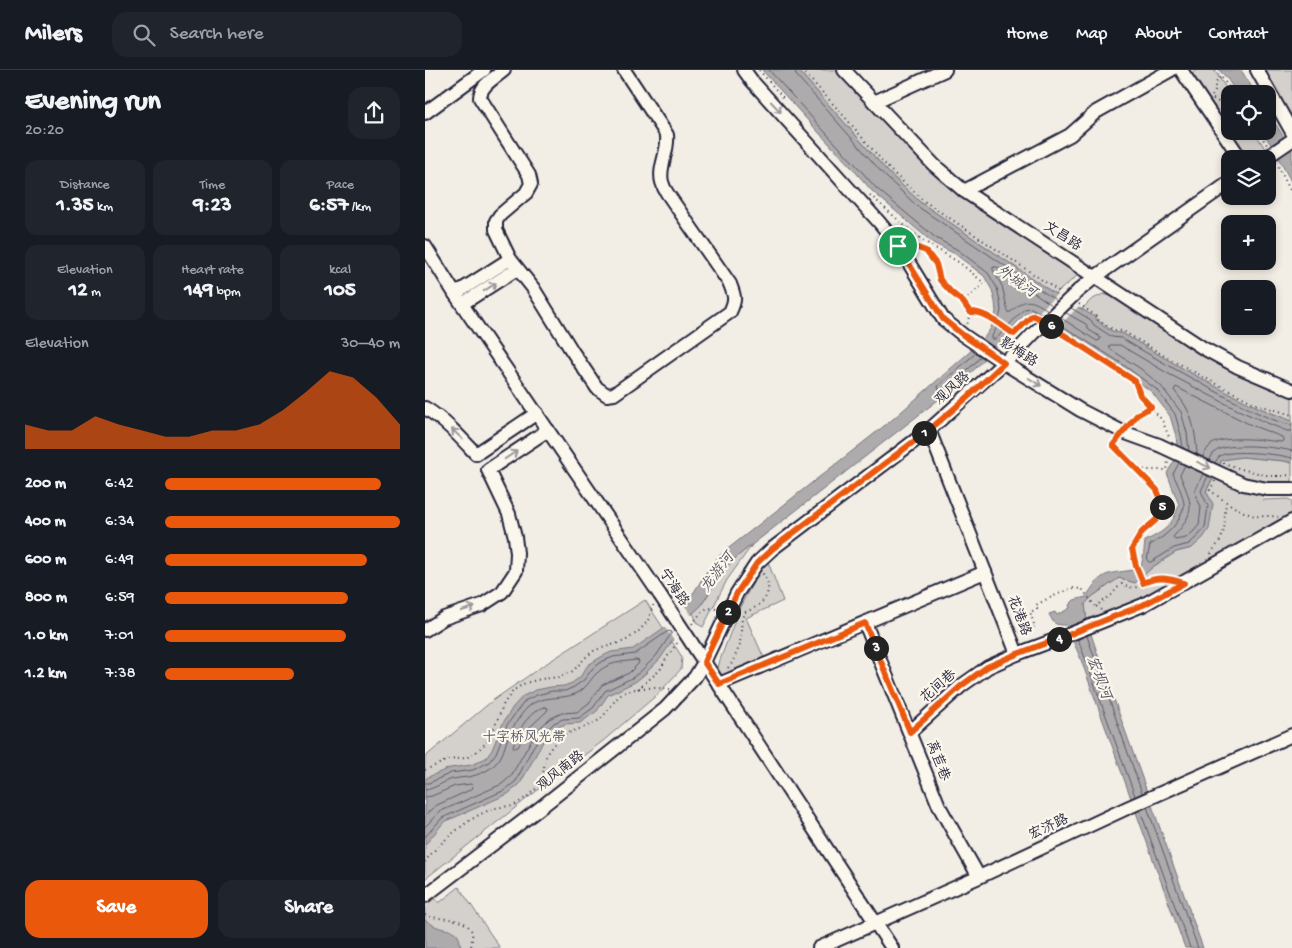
<!DOCTYPE html>
<html lang="en">
<head>
<meta charset="utf-8">
<style>
  :root { --surface:#171b24; --page:#20242c; --text:#f1f3f6; --muted:#9ea1a6; --line:#363941; --accent:#ea580c }
  body { margin:0; font-family:"Gochi Hand","LXGW WenKai TC",sans-serif; background:var(--page); color:var(--text); height:100vh; display:flex; flex-direction:column; font-size:19px; white-space:nowrap }
  * { box-sizing:border-box; margin:0 }
  p { font-size:16px; color:var(--muted) }
  .icon { flex:none; width:28px; height:28px; fill:none; stroke:currentColor; stroke-width:2; stroke-linecap:round; stroke-linejoin:round }
  .map { position:relative; flex:1; overflow:hidden }
  .panel { display:flex; flex-direction:column; background:var(--surface); width:425px }
  .panel>* { flex:none }
  .fabs { position:absolute; left:796px; top:15px; display:grid; gap:10px }
  .fabs a { display:grid; place-items:center; width:55px; height:55px; border-radius:10px; background:var(--surface); box-shadow:0 2px 8px #0003; font-size:25px }
  .pin { position:absolute; display:grid; place-items:center; width:42px; height:42px; color:#fff; margin:-21px; border:2px solid #fff; border-radius:50%; box-shadow:0 1px 5px #0007 }
  .km { position:absolute; width:25px; height:25px; margin:-12px; border-radius:50%; background:#222; color:#fff; font-size:14px; line-height:25px; text-align:center }
  .round { display:grid; place-items:center; flex:none; width:52px; height:52px; border-radius:15px; background:var(--page) }
  .summary { display:flex; align-items:center; justify-content:space-between; height:85px; padding:0 25px }
  h1 { font-size:28px; font-weight:700; line-height:38px }
  .metrics { display:grid; grid-template-columns:repeat(3,1fr); gap:8px; height:85px; padding:5px 25px }
  .metrics div { display:grid; align-content:center; border-radius:12px; background:var(--page); text-align:center }
  .metrics b { font-size:21px; font-weight:700 }
  .metrics small { font-size:14px; font-weight:400 }
  .metrics p { font-size:14px }
  .chart { height:140px; padding:10px 25px }
  .chart p { display:flex; justify-content:space-between }
  .chart svg { width:100%; height:90px; margin-top:5px; fill:var(--accent); opacity:.7 }
  .primary-button { display:flex; gap:10px; margin-top:auto; padding:10px 25px }
  .primary-button a { flex:1; height:58px; border-radius:15px; background:var(--accent); color:#fff; font-size:20px; font-weight:700; line-height:58px; text-align:center }
  .primary-button a+a { background:var(--page); color:var(--text) }
  ul { padding:0 25px; list-style:none; font-size:16px }
  li { display:grid; grid-template-columns:80px 60px 1fr; align-items:center; height:38px }
  li i { height:12px; border-radius:6px; background:var(--accent) }
  header { display:flex; align-items:center; gap:30px; box-sizing:border-box; height:70px; padding:0 25px; background:var(--surface); border-bottom:1px solid var(--line) }
  header strong { font-size:24px }
  nav { display:flex; gap:28px; margin-inline-start:auto; font-size:18px }
  .search { width:350px; height:45px; background:var(--page); display:flex; align-items:center; gap:12px; box-sizing:border-box; padding:0 18px; border-radius:15px; color:var(--muted); font-size:19px }
  main { display:flex; flex:1; min-height:0 }
  .map>svg:first-child { display:block }
  .green { fill:#d4d1cc; stroke:#7b7a84 }
  .water { fill:#aeabad; stroke:#76747f }
  .pier { fill:#f2eee5 }
  .lines { fill:none; stroke-linecap:round; stroke-linejoin:round }
  .shore { stroke:#5a5969; stroke-width:1 }
  .minor-casing { stroke:#22223b; stroke-width:16 }
  .path { stroke:#22223b; stroke-width:2; stroke-dasharray:1 4; stroke-linecap:butt }
  .minor { stroke:#fbf7ec; stroke-width:12 }
  .minor-bridge-casing { stroke:#22223b; stroke-width:16; stroke-linecap:butt }
  .minor-bridge { stroke:#fbf7ec; stroke-width:12 }
  .oneway { stroke:#99979c }
  .route-casing { stroke:#fff; stroke-width:10 }
  .route { stroke:#ea580c; stroke-width:6 }
  .labels { text-anchor:middle; dominant-baseline:central; stroke-width:4.5; stroke-linejoin:round; paint-order:stroke }
  .street-label { font-size:14px; fill:#22223b; stroke:#fbf7ec }
  .park-label { font-size:14px; fill:#575766; stroke:#fbf7ec }
  .water-label { font-size:15px; font-style:italic; fill:#535263; stroke:#fbf7ec }
</style>
</head>
<body>
<header>
<strong>Milers</strong>
<div class="search"><svg class="icon" aria-label="search" viewBox="0 0 24 24"><circle cx="10" cy="10" r="6"/><path d="M15 15l6 6"/></svg>Search here</div>
<nav><a>Home</a><a>Map</a><a>About</a><a>Contact</a></nav>
</header>
<main>
<section class="panel">
<div class="summary"><div><h1>Evening run</h1><p>20:20</p></div><a class="round"><svg class="icon" aria-label="share" viewBox="0 0 24 24"><path d="M12 15V3M7 8l5-5 5 5M5 13v7h14v-7"/></svg></a></div>
<div class="metrics">
<div><p>Distance</p><b>1.35<small> km</small></b></div>
<div><p>Time</p><b>9:23</b></div>
<div><p>Pace</p><b>6:57<small> /km</small></b></div>
</div>
<div class="metrics">
<div><p>Elevation</p><b>12<small> m</small></b></div>
<div><p>Heart rate</p><b>149<small> bpm</small></b></div>
<div><p>kcal</p><b>105</b></div>
</div>
<div class="chart"><p><span>Elevation</span>30–40 m</p>
<svg viewBox="0 0 160 44" preserveAspectRatio="none"><path d="M0 44V32L10 35L20 35L30 28L40 32L50 35L60 38L70 38L80 35L90 35L100 32L110 25L120 16L130 6L140 9L150 19L160 32V44z"/></svg>
</div>
<ul>
<li><b>200 m</b>6:42<i style="width:92%"></i></li>
<li><b>400 m</b>6:34<i style="width:100%"></i></li>
<li><b>600 m</b>6:49<i style="width:86%"></i></li>
<li><b>800 m</b>6:59<i style="width:78%"></i></li>
<li><b>1.0 km</b>7:01<i style="width:77%"></i></li>
<li><b>1.2 km</b>7:38<i style="width:55%"></i></li>
</ul>
<div class="primary-button"><a>Save</a><a>Share</a></div>
</section>
<div class="map">
<svg width="867" height="878" viewBox="0 0 867 878">
  <rect width="100%" height="100%" fill="#f2eee5"/>
  <filter id="ink" filterUnits="userSpaceOnUse"><feTurbulence type="fractalNoise" baseFrequency=".02" numOctaves="2"/><feDisplacementMap in="SourceGraphic" scale="10" xChannelSelector="R" yChannelSelector="G"/><feConvolveMatrix kernelMatrix="1 2 1 2 8 2 1 2 1" color-interpolation-filters="sRGB"/></filter>
  <g filter="url(#ink)">
    <g class="green">
      <path d="M 373,0 L 413,0 L 529,119 L 653,198 L 652,206 L 630,224 L 495,132 L 464,103 Z"/>
      <path d="M 772,0 L 789,0 L 805,24 L 805,61 L 829,61 L 842,82 L 830,89 L 817,89 L 762,5 Z"/>
      <path d="M 838,0 L 867,0 L 867,47 L 843,11 Z"/>
      <path d="M 678,224 L 692,228 C 748,262 805,302 867,327 L 867,351 C 807,329 752,296 697,263 L 690,263 L 657,239 L 666,230 Z"/>
      <path d="M 817,387 L 859,391 L 867,393 L 867,412 L 835,414 L 838,430 L 863,429 L 867,431 L 867,446 L 712,533 L 662,552 L 660,534 L 668,526 L 694,508 L 710,513 L 723,500 L 751,482 L 767,478 L 781,422 L 797,390 Z"/>
      <path d="M 327,475 L 302,510 L 278,557 L 273,554 L 268,543 C 280,533 284,522 293,508 C 302,495 314,484 327,475 Z"/>
      <path d="M 343,492 L 358,531 L 321,548 L 339,588 L 298,607 L 293,598 L 295,590 L 315,537 L 335,499 Z"/>
      <path d="M 220,530 L 257,587 L 256,599 L 233,624 L 178,671 L 109,723 L 0,809 L 0,687 L 67,631 L 116,597 Z"/>
      <path d="M 0,814 L 14,833 L 34,817 L 75,878 L 0,878 Z"/>
    </g>
    <g class="water">
      <path d="M 337,0 L 373,0 L 464,103 L 495,132 L 630,224 L 670,247 C 674,256 688,263 697,263 C 752,295 807,329 867,351 L 867,393 L 859,391 L 817,387 L 797,390 L 781,421 L 788,434 L 784,459 L 778,468 L 767,478 L 751,482 L 729,496 L 710,513 L 694,508 L 668,526 L 660,534 L 662,552 L 672,582 L 778,878 L 760,878 L 655,587 L 641,555 C 629,555 629,554 624,544 L 630,542 L 632,545 L 645,538 L 644,535 L 649,530 L 661,527 C 665,521 670,512 676,508 C 686,499 711,504 716,495 C 719,488 719,478 720,471 C 740,461 747,456 754,435 L 742,403 L 753,385 L 751,366 L 745,346 L 727,322 L 690,295 L 605,243 L 601,243 L 551,298 L 513,330 L 319,481 L 307,491 L 293,508 L 276,536 L 268,543 L 260,552 L 235,589 L 219,605 L 210,612 L 183,625 L 172,641 L 155,653 L 140,654 L 131,658 L 120,668 L 95,714 L 83,724 L 19,752 L 0,775 L 0,710 L 3,707 L 25,698 L 46,695 L 61,688 L 67,680 L 78,653 L 88,637 L 98,626 L 111,620 L 126,617 L 139,616 L 147,613 L 155,607 L 163,595 L 176,587 L 186,582 L 208,579 L 243,555 L 269,522 L 284,498 L 295,485 L 468,349 L 556,272 L 566,258 L 571,242 L 570,232 L 567,220 L 559,206 L 530,184 L 508,173 L 447,121 L 427,98 L 396,65 Z"/>
      <path d="M 794,0 L 816,0 L 831,24 L 812,24 L 802,8 Z"/>
      <path d="M 843,42 L 867,80 L 867,113 L 845,73 L 837,61 L 842,61 Z"/>
      <path d="M 0,850 C 5,853 9,856 15,858 C 30,861 34,861 36,878 L 0,878 Z"/>
    </g>
    <g class="pier">
      <path d="M 633,223 L 655,235 L 630,260 L 609,247 Z"/>
      <path d="M 257,532 L 268,547 L 250,572 L 238,555 L 248,545 Z"/>
    </g>
    <g class="lines">
      <g class="shore">
        <path d="M 344,0 L 400,62 L 431,95 L 451,118 L 511,168 L 533,180 L 563,203 L 572,218 L 575,231 L 576,241 L 571,259 L 567,266 L 567,269 L 571,269 L 599,239 L 606,238 L 618,244"/>
        <path d="M 370,0 L 371,5 L 460,106 L 492,136 L 632,231"/>
        <path d="M 646,238 L 666,250 L 669,255 L 687,267 L 696,268 C 733,290 769,310 807,330 C 823,338 850,353 867,355"/>
        <path d="M 623,240 C 606,229 600,227 586,242 L 583,242 L 577,216 L 568,200 L 568,197 L 572,197 L 627,235"/>
        <path d="M 636,248 L 672,271 L 675,270 L 675,267 L 664,260 L 661,254 L 641,243"/>
        <path d="M 631,252 L 693,291 L 731,319 L 750,344 L 756,365 L 758,378"/>
        <path d="M 551,283 L 513,316 L 514,320 L 517,320 L 548,295 L 556,286"/>
        <path d="M 764,381 L 762,363 L 756,342 L 736,316 L 716,299 L 685,279 L 684,276 L 685,275 L 695,275 L 742,303 L 813,340 L 847,355 L 862,361 L 867,361"/>
        <path d="M 772,384 C 771,369 769,351 761,337 C 758,331 753,326 749,320 L 751,317 L 826,355 L 857,367 L 858,369 L 858,371 L 856,372 C 838,370 803,365 787,374 C 783,377 780,382 778,387"/>
        <path d="M 785,390 C 786,387 788,383 791,381 C 804,372 852,377 867,381"/>
        <path d="M 754,393 L 748,404 C 752,413 758,424 759,434 C 760,437 758,439 757,442 C 751,458 740,466 725,475 L 722,490 L 724,492 L 726,492 L 749,478 L 764,474 L 774,465 L 780,457 L 783,436 L 776,421 L 783,406"/>
        <path d="M 790,393 C 791,391 793,387 795,386 C 804,379 855,384 867,388"/>
        <path d="M 760,395 L 755,405 C 767,434 772,441 748,467 L 750,470 L 761,468 L 769,461 L 774,455 L 776,437 L 771,426 L 770,421 L 778,404"/>
        <path d="M 662,566 L 717,723"/>
        <path d="M 653,569 L 710,726"/>
        <path d="M 120,637 L 123,638 L 122,641 L 105,657 L 93,677 L 89,678 L 88,676 C 93,660 104,641 120,637 Z"/>
        <path d="M 0,713 L 4,713 L 26,703 L 48,700 L 64,692 L 71,683 L 82,655 L 92,641 L 101,630 L 112,625 L 127,621 L 140,621 L 149,617 L 159,610 L 167,599 L 178,591 L 188,587 L 210,584 L 243,561 L 247,562 L 246,564 L 231,586 L 216,601 L 207,608 L 180,621 L 168,638 L 154,648 L 138,649 L 129,653 L 116,666 L 108,677 L 91,711 L 80,720 L 17,748 L 0,767"/>
        <path d="M 0,720 C 10,719 19,711 28,709 C 36,707 44,708 51,705 C 57,703 64,700 68,696 C 77,689 79,679 82,670 C 87,658 94,646 103,637 C 115,625 135,630 150,624 C 162,619 164,610 172,603 C 183,592 197,592 211,590 L 214,591 L 213,594 L 204,603 L 177,615 L 164,633 L 152,642 L 137,643 L 124,649 L 111,662 L 86,706 L 77,714 L 14,742 L 0,757"/>
        <path d="M 0,727 L 7,726 L 30,716 L 46,714 L 48,716 L 47,719 L 10,736 L 0,745"/>
        <path d="M 722,737 L 773,878"/>
        <path d="M 715,740 L 764,875 L 765,878"/>
      </g>
      <defs>
        <g id="minor">
          <path d="M 79,0 C 70,8 55,15 55,28 L 104,105 L 106,114 L 101,123 L 75,145 L 71,151 L 71,160 L 85,189 L 108,218 L 147,281 L 172,318 L 182,325 L 189,324 L 305,242 C 311,229 310,227 305,214 L 242,123 C 240,120 238,116 237,112 C 233,97 244,82 242,65 L 199,0"/>
          <path d="M 319,0 L 327,11 L 454,152 L 473,175 L 518,249 L 538,265 L 579,293 L 655,340 L 698,362 L 734,375"/>
          <path d="M 419,0 L 509,95 L 539,121 L 778,278 L 813,297 L 867,320"/>
          <path d="M 756,0 L 816,89"/>
          <path d="M 832,0 L 867,62"/>
          <path d="M 449,32 L 520,0"/>
          <path d="M 0,43 L 59,0"/>
          <path d="M 839,89 L 867,70"/>
          <path d="M 539,121 L 645,65 L 671,42 L 746,0"/>
          <path d="M 0,176 L 30,224 L 235,525"/>
          <path d="M 653,221 L 670,207 L 805,112"/>
          <path d="M 30,224 L 85,189"/>
          <path d="M 37,234 L 92,199"/>
          <path d="M 0,338 C 20,350 36,368 51,384 L 112,343"/>
          <path d="M 504,360 L 560,502"/>
          <path d="M 842,419 L 867,419"/>
          <path d="M 440,553 L 514,736 L 554,807"/>
          <path d="M 0,560 L 19,548 L 57,535 L 77,522 L 91,501 L 92,483 L 90,467 L 84,444 L 63,400 L 123,360"/>
          <path d="M 266,572 L 467,878"/>
          <path d="M 294,614 L 560,502 L 592,584 L 643,565 L 718,535 L 867,451"/>
          <path d="M 485,662 L 536,616 L 563,597 L 592,584"/>
          <path d="M 0,826 L 115,738 L 240,639 L 270,607 L 279,592 L 312,523 L 332,493 L 347,479 L 504,360 L 592,281 L 610,262"/>
          <path d="M 394,878 L 554,807 L 702,738 L 867,665"/>
        </g>
      </defs>
      <use href="#minor" class="minor-casing"/>
      <g class="path">
        <path d="M 334,0 L 360,30"/>
        <path d="M 377,0 L 419,46 L 465,100 L 499,131 L 635,222"/>
        <path d="M 791,0 L 809,24"/>
        <path d="M 787,26 L 790,21 L 790,14 L 796,6"/>
        <path d="M 788,29 L 799,35 L 805,42"/>
        <path d="M 799,35 L 802,30 L 801,24 L 805,20"/>
        <path d="M 833,61 L 842,75"/>
        <path d="M 851,92 L 867,124"/>
        <path d="M 445,125 L 488,163 L 502,173 L 535,193 L 559,213 L 538,232"/>
        <path d="M 485,175 L 501,181 L 511,194 L 515,210 L 526,222 L 538,232 L 545,242 L 542,256"/>
        <path d="M 654,234 L 671,246 L 674,251 L 689,260 L 698,261 L 738,285 L 784,310 L 831,334 L 867,345"/>
        <path d="M 545,242 C 560,241 577,256 589,264"/>
        <path d="M 630,259 L 710,311 L 715,325 L 737,350 L 744,367"/>
        <path d="M 585,275 L 581,271 L 607,246 L 611,247"/>
        <path d="M 705,353 L 712,345 L 726,337"/>
        <path d="M 691,371 L 688,375 L 732,420 L 738,435 L 731,450 L 717,462 L 707,479 L 711,495 L 718,513"/>
        <path d="M 705,393 L 720,400 L 742,400 L 743,391"/>
        <path d="M 799,394 L 799,393 L 816,399 L 845,406 L 852,406 L 851,408"/>
        <path d="M 852,406 L 867,405"/>
        <path d="M 790,411 L 785,420 C 797,430 815,442 830,446 C 837,447 846,445 853,447"/>
        <path d="M 786,484 C 789,477 795,473 797,466 C 801,456 799,444 801,433"/>
        <path d="M 676,540 L 671,536 L 688,524 L 691,519 L 697,514 C 713,522 711,515 725,510 C 730,508 736,508 742,509"/>
        <path d="M 267,554 L 275,544 L 282,538 L 292,539"/>
        <path d="M 594,562 L 610,557 L 605,542 L 612,539 L 611,535 L 622,529 L 647,518 L 657,519 L 670,536"/>
        <path d="M 303,598 L 307,593 L 315,575 L 317,548 L 320,542 C 332,538 345,529 343,514 C 342,510 339,506 337,502"/>
        <path d="M 213,619 L 235,600 L 242,587 L 253,572"/>
        <path d="M 0,700 L 23,690 L 41,688 L 51,682 L 61,673 L 68,661 L 79,633 L 89,620 L 100,613 L 116,609 L 134,607 L 148,601 L 162,586 L 170,580 L 200,571 L 213,562 L 223,551 L 229,533"/>
        <path d="M 0,792 C 11,775 46,746 65,740 C 68,739 72,737 76,737 C 79,736 84,737 87,736 C 91,735 97,730 100,728 C 106,724 113,718 116,711 C 120,702 118,691 123,682 C 129,673 136,665 146,662 C 155,658 166,656 174,650 C 185,641 188,627 203,621 C 216,616 232,618 245,619"/>
        <path d="M 0,845 C 14,851 40,845 47,862 C 48,866 46,874 46,878"/>
      </g>
      <use href="#minor" class="minor"/>
      <defs>
        <g id="minor-bridge">
          <path d="M 610,262 L 653,221"/>
          <path d="M 734,375 L 818,414 L 842,419"/>
          <path d="M 235,525 L 266,572"/>
        </g>
      </defs>
      <use href="#minor-bridge" class="minor-bridge-casing"/>
      <use href="#minor-bridge" class="minor-bridge"/>
    </g>
    <defs><path id="oneway-shaft" d="M-6 0H5M1.5-3L5.5 0L1.5 3" fill="none" stroke-width="1.6" stroke-linecap="round" stroke-linejoin="round" transform="scale(1.25)"/></defs>
    <g class="oneway">
      <use href="#oneway-shaft" transform="translate(351 37) rotate(47)"/>
      <use href="#oneway-shaft" transform="translate(65 217) rotate(-33)"/>
      <use href="#oneway-shaft" transform="translate(610 312) rotate(32)"/>
      <use href="#oneway-shaft" transform="translate(32 364) rotate(-137)"/>
      <use href="#oneway-shaft" transform="translate(86 385) rotate(-34)"/>
      <use href="#oneway-shaft" transform="translate(779 395) rotate(25)"/>
      <use href="#oneway-shaft" transform="translate(43 539) rotate(-18)"/>
    </g>
  </g>
  <g class="lines" filter="url(#ink)">
    <defs>
      <path id="route" d="M 485,175 L 501,181 L 511,194 L 515,210 L 526,222 L 538,232 L 545,242 C 560,241 576,256 589,264 L 607,246 L 610,246 L 710,311 L 715,325 L 726,337 L 712,345 L 688,375 L 732,420 L 738,435 L 731,450 L 717,462 L 707,479 L 711,496 L 718,513 C 733,506 743,508 759,513 L 718,535 L 643,565 L 592,584 L 562,597 L 536,616 L 485,662 L 440,553 L 294,614 L 279,592 L 312,523 L 332,493 L 347,479 L 504,360 L 544,326 L 579,293 L 538,265 L 518,249 L 473,176 Z"/>
    </defs>
    <use href="#route" class="route-casing"/>
    <use href="#route" class="route"/>
  </g>
  <g class="labels">
    <g class="street-label">
      <text transform="translate(637 167) rotate(33)">文昌路</text>
      <text transform="translate(593 283) rotate(33)">影梅路</text>
      <text transform="translate(528 319) rotate(-42)">观风路</text>
      <text transform="translate(248 518) rotate(56)">宁海路</text>
      <text transform="translate(593 546) rotate(69)">花港路</text>
      <text transform="translate(514 617) rotate(-41)">花间巷</text>
      <text transform="translate(512 691) rotate(69)">莴苣巷</text>
      <text transform="translate(136 702) rotate(-38)">观风南路</text>
      <text transform="translate(624 758) rotate(-25)">宏济路</text>
    </g>
    <g class="park-label">
      <text x="99" y="668">十字桥风光带</text>
    </g>
    <g class="water-label">
      <text transform="translate(591 212) rotate(34)">外城河</text>
      <text transform="translate(293 503) rotate(-53)">龙游河</text>
      <text transform="translate(673 608) rotate(69)">宏坝河</text>
    </g>
  </g>
</svg>
<div class="fabs">
<a><svg class="icon" aria-label="locate" viewBox="0 0 24 24"><circle cx="12" cy="12" r="6"/><path d="M12 2v4M12 18v4M2 12h4M18 12h4"/></svg></a>
<a><svg class="icon" aria-label="layers" viewBox="0 0 24 24"><path d="M12 4l9 5-9 5-9-5zM3 14l9 5 9-5"/></svg></a>
<a>+</a>
<a>−</a>
</div>
<div class="pin" style="left:473px;top:176px;background:#1e9e55"><svg class="icon" aria-label="arrive" viewBox="0 0 24 24"><path d="M6 21V4h12l-3 4 3 4H6"/></svg></div>
<b class="km" style="left:499px;top:363px">1</b>
<b class="km" style="left:303px;top:542px">2</b>
<b class="km" style="left:451px;top:578px">3</b>
<b class="km" style="left:634px;top:569px">4</b>
<b class="km" style="left:737px;top:437px">5</b>
<b class="km" style="left:626px;top:256px">6</b>
</div>
</main>
</body>
</html>
